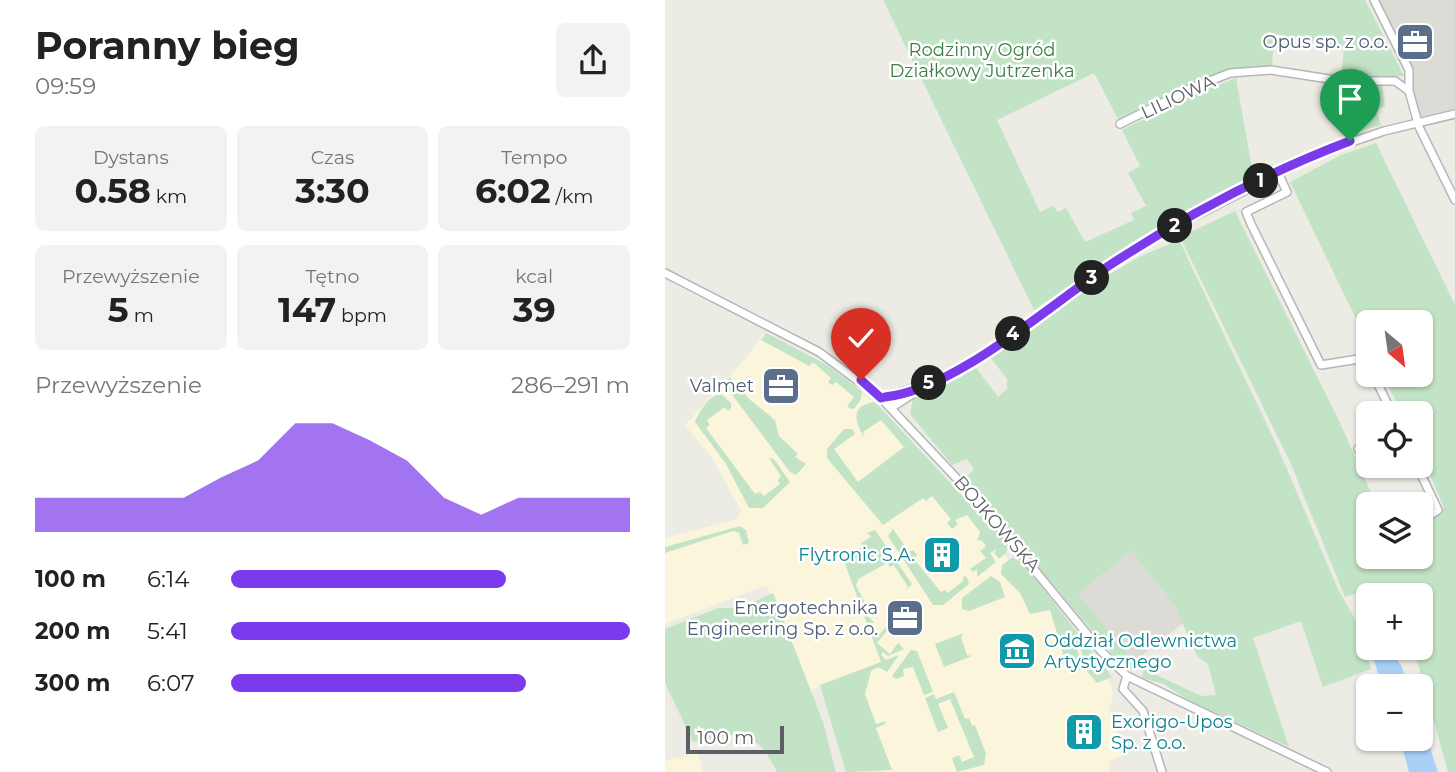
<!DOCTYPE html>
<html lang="pl">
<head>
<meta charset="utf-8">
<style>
  :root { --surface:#fff; --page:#f2f2f2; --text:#222; --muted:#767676; --accent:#7c3aed }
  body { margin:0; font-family:Montserrat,sans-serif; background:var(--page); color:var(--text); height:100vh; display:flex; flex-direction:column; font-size:26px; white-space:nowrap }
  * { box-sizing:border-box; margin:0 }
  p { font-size:23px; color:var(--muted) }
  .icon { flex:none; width:38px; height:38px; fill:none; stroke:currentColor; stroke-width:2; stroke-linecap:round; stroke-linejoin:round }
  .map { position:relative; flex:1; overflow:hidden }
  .details { display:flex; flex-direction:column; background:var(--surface); width:665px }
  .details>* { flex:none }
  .needle { width:46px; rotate:151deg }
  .buttons { position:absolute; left:691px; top:310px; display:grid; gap:14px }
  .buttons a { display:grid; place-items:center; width:77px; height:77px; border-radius:10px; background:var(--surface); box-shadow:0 2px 5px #0004; font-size:35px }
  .scale { position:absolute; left:21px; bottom:18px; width:98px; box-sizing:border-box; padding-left:7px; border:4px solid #5c5f63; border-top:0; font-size:19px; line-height:24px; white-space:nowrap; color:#5c5f63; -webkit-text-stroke:5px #fff; paint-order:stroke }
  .pin { position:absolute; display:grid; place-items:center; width:60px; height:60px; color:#fff; margin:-72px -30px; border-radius:50% 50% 50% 0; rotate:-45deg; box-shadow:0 0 7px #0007 }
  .pin .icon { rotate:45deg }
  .km { position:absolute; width:35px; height:35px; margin:-18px; border-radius:50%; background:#222; color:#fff; font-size:19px; line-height:35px; text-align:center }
  .round { display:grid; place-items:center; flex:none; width:74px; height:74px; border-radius:10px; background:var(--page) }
  .summary { display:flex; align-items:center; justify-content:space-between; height:119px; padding:0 35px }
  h1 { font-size:38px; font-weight:700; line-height:52px }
  .figures { display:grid; grid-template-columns:repeat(3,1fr); gap:10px; height:119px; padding:7px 35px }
  .figures div { display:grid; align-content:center; border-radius:10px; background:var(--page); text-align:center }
  .figures b { font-size:35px; font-weight:700 }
  .figures small { font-size:19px; font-weight:400 }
  .figures p { font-size:19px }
  .chart { height:196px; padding:14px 35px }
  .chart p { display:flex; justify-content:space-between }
  .chart svg { width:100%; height:126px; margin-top:7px; fill:var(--accent); opacity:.7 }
  ul { padding:0 35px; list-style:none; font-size:23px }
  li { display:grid; grid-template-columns:112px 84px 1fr; align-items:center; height:52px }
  li i { height:18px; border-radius:9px; background:var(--accent) }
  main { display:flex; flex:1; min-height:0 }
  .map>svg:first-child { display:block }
  .commercial { fill:#fbf6db }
  .industrial { fill:#dcdbd6 }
  .green { fill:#c2e3c5 }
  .water { fill:#a9d1f8 }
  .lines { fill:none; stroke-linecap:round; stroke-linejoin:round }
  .minor-casing { stroke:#b4b6ba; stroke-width:10 }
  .minor { stroke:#fff; stroke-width:7 }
  .route-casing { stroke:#fff; stroke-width:14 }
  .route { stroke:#7c3aed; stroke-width:9 }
  .labels { text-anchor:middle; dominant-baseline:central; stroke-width:5; stroke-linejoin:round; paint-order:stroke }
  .service-label { font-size:18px; fill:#4e5e75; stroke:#fff; text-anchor:end }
  .park-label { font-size:18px; fill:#3c8244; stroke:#fff }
  .street-label { font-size:18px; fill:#5c5f63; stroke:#fff }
  .culture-label { font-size:18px; fill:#0d838f; stroke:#fff; text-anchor:start }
</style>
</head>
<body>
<main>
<section class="details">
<div class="summary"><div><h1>Poranny bieg</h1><p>09:59</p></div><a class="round"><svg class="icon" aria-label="share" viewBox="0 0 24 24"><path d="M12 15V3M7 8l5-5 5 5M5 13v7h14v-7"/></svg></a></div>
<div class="figures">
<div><p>Dystans</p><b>0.58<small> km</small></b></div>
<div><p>Czas</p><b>3:30</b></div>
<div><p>Tempo</p><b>6:02<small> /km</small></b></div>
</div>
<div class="figures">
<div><p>Przewyższenie</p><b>5<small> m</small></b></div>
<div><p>Tętno</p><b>147<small> bpm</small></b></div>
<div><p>kcal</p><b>39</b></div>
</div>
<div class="chart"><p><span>Przewyższenie</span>286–291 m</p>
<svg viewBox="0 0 160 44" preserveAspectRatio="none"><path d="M0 44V32L10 32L20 32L30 32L40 32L50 25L60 19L70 6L80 6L90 12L100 19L110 32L120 38L130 32L140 32L150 32L160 32V44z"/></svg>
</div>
<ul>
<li><b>100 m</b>6:14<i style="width:69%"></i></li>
<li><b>200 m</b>5:41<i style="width:100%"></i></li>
<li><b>300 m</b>6:07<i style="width:74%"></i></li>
</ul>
</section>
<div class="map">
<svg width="790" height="772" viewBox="0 0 790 772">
  <rect width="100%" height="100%" fill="#edece4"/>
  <g class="commercial">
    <path d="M 98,335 L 106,336 L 211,403 L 443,677 L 449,695 L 444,707 L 460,755 L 445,760 L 444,772 L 218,772 L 163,706 L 155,686 L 143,691 L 102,585 L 0,624 L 0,538 L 72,519 L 76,511 L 48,459 L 20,425 L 83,356 Z"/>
    <path d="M 33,752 L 38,772 L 0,772 L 0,761 Z"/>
  </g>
  <g class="industrial">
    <path d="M 709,0 L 790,0 L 790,114 L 753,124 L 744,91 L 746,80 Z"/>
    <path d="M 466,551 L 510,606 L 518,623 L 469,662 L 413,594 Z"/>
  </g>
  <g class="green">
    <path d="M 218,0 L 700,0 L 739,76 L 676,78 L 679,46 L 609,34 L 607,67 C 550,68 504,95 453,119 L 429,73 L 332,120 L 375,212 L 388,206 L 393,212 L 401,208 L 420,242 L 469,220 L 466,213 L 481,206 L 463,173 L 475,166 L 457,130 L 532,93 L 571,78 L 589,179 C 511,218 441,260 369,310 Z"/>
    <path d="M 678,85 L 717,86 L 720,106 L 711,110 L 716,125 L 685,134 L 680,122 Z"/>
    <path d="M 711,143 L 790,305 L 790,772 L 783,772 L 753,664 L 743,648 L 756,648 L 756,595 L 710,595 L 706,588 L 680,597 L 626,464 L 515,237 L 570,211 L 676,425 L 711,504 L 704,504 L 704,556 L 756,556 L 756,523 L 779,508 L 756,452 L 756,413 L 737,413 L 718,375 L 756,374 L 756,322 L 704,322 L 703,344 L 625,182 L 676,155 Z"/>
    <path d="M 514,240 L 612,446 L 673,589 L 695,628 L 706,669 L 658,687 L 636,621 L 588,638 L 624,747 L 523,700 L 499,684 L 477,678 L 479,669 L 536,696 L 551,695 L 543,664 L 532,656 L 510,606 L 466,551 L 413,594 L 472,665 L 468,670 L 458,667 L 299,480 L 309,469 L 302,459 L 287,465 L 245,414 L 248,398 L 253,394 L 309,365 L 333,397 L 342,389 L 342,379 L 324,356 L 421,288 L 474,257 Z"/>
    <path d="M 101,333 L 162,365 L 197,391 L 196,399 L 189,409 L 184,408 L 182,406 L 189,397 L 171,382 L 167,385 L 163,382 L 166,378 L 148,362 L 144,366 L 96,340 Z"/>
    <path d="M 65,377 L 84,399 L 110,420 L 114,436 L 133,454 L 130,457 L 141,464 L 131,475 L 125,472 L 59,384 Z"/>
    <path d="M 56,394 L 66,403 L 66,408 L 63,411 L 60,407 L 42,420 L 45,425 L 41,428 L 90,494 L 95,492 L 99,496 L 115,484 L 113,480 L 116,476 L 104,458 L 109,459 L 125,482 L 98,508 L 84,508 L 61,464 L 30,422 C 34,412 43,396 56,394 Z"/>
    <path d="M 210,402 L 343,545 L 341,553 L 334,559 L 329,553 L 332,549 L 325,553 L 331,562 L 312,577 L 312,569 L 308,572 L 305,569 L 321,558 L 315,551 L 321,546 L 316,540 L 312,541 L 315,532 L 302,515 L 290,520 L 293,524 L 287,529 L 282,523 L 286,519 L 267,496 L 261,501 L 258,498 L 218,525 L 162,458 L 162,449 L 179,429 L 187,429 L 190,434 L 169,449 L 193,482 L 239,447 L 216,420 L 198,432 L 200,438 C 189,422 185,405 210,402 Z"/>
    <path d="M 75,526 L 81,530 L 84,543 L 78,545 L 74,533 L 68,531 L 0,553 L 0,547 Z"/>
    <path d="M 228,529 L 244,552 L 248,550 L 252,555 L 249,559 L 276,592 L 280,590 L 283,593 L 298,581 L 298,576 L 302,577 L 304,584 L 278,605 L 268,605 L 223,536 Z"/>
    <path d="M 210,530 L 247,584 L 240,591 L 243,587 L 229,565 L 225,567 L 222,563 L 193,579 L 191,586 L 205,612 L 201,614 L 209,622 L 204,628 L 215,634 L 223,624 L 228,623 L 212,643 L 225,654 L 233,643 L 239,649 L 223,656 L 218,652 L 216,655 L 221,660 L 234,655 L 222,672 L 213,667 L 206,671 L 200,694 L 211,724 L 221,721 L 220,724 L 211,728 L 227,770 L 181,772 L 155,685 L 216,662 L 178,558 L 197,547 L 196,543 L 206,537 L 204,534 L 200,534 Z"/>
    <path d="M 348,557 L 358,563 L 447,677 L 432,683 L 422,671 L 415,646 L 411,647 L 419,669 L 404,673 L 385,610 L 365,614 L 355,593 L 336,574 L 337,565 Z"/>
    <path d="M 326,576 L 335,582 L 340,597 L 304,611 L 297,609 L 297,598 Z"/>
    <path d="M 108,593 L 158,722 L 171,772 L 112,772 C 89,726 74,732 28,742 L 0,683 L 0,629 L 53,608 L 76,608 Z"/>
    <path d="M 299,633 L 296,637 L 302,655 L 307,656 L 279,667 L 270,644 Z"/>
    <path d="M 246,650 L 252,651 L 268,692 L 259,695 L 248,667 L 238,669 L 239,676 L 231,679 L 227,676 Z"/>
    <path d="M 289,692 L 300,719 L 304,718 L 307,726 L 310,725 L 321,754 L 319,765 L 292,772 L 287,758 L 294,755 L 297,762 L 309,757 L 285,699 L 273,704 L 283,728 L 273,732 L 260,698 L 269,694 L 271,699 Z"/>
  </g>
  <g class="water">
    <path d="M 705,648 L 724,648 L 737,667 L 742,686 L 717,686 Z"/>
    <path d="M 756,719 L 773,772 L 744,772 L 735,739 L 756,738 Z"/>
  </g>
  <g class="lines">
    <defs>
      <g id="minor">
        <path d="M 709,0 L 744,70 L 744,91"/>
        <path d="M 455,124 L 527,88 L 565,73 L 606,70 L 677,81 L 730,81 L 744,91 L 754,127 L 790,200"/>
        <path d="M 613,173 L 622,192 L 581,212 L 586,224 L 656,365 L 700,358 L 704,365"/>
        <path d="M 0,273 L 154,352 L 216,398 L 312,500 L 436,651 L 462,676 L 662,772"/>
        <path d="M 708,374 L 727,413"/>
        <path d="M 216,398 L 262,384 L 298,367 L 484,240 L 649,155 L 719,131 L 790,114"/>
        <path d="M 226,408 L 255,389"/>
        <path d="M 693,449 L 704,444"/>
        <path d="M 752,466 L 773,510 L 756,521"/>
        <path d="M 462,676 L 458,689 L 478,711 L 497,772"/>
      </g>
    </defs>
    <use href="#minor" class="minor-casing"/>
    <use href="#minor" class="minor"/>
  </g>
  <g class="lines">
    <defs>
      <path id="route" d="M 196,380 L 216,398 L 220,397 C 291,390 388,302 448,263 C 522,215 603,172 685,141"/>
    </defs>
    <use href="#route" class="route-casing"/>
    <use href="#route" class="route"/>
  </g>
  <defs>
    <symbol id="office-square" viewBox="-11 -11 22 22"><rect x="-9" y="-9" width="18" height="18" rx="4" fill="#5c6f8a" stroke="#fff"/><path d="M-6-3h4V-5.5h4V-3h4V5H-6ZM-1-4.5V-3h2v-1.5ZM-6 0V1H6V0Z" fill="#fff"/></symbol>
    <symbol id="building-square" viewBox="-11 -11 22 22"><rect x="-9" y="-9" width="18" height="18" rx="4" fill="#0f9aa8" stroke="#fff"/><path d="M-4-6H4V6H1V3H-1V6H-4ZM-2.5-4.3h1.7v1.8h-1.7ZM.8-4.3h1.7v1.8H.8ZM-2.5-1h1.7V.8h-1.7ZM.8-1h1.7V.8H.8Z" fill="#fff"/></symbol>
    <symbol id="museum-square" viewBox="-11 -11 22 22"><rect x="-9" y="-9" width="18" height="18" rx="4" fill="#0f9aa8" stroke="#fff"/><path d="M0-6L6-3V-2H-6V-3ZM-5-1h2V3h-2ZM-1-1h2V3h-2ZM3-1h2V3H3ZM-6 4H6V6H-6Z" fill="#fff"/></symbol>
  </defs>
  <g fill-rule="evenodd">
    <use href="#office-square" x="728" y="20" width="44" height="44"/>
    <use href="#office-square" x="94" y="364" width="44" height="44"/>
    <use href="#building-square" x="255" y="533" width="44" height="44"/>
    <use href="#office-square" x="218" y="596" width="44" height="44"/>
    <use href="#museum-square" x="330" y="629" width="44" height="44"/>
    <use href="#building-square" x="397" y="710" width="44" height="44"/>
  </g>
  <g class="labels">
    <g class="service-label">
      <text x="723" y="42">Opus sp. z o.o.</text>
      <text x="89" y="386">Valmet</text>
      <text x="213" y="608">Energotechnika<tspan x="213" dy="21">Engineering Sp. z o.o.</tspan></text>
    </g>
    <g class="park-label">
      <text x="317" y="50">Rodzinny Ogród<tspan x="317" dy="21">Działkowy Jutrzenka</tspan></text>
    </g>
    <g class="street-label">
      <text transform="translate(513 97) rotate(-25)">LILIOWA</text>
      <text transform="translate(332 524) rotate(49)">BOJKOWSKA</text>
    </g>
    <g class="culture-label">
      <text x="250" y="555" text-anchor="end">Flytronic S.A.</text>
      <text x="379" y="641">Oddział Odlewnictwa<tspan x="379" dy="21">Artystycznego</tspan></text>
      <text x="446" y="722">Exorigo-Upos<tspan x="446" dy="21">Sp. z o.o.</tspan></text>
    </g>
  </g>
</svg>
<div class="buttons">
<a><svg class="needle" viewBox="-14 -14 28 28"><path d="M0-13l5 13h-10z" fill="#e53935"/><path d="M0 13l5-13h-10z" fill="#767676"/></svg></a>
<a><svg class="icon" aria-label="locate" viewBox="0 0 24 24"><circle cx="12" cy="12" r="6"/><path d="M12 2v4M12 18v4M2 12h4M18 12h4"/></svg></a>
<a><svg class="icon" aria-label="layers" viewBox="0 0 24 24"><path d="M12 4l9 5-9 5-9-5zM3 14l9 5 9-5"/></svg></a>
<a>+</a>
<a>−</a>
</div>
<div class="scale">100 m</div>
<div class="pin" style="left:685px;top:141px;background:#1e9e55"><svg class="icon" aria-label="arrive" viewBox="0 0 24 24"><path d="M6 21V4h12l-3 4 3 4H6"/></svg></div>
<div class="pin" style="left:196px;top:380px;background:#d93025"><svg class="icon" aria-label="check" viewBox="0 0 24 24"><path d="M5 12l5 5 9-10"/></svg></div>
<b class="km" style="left:596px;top:181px">1</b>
<b class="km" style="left:510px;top:226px">2</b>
<b class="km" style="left:427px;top:278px">3</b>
<b class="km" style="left:348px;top:334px">4</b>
<b class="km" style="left:264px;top:383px">5</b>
</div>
</main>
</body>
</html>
